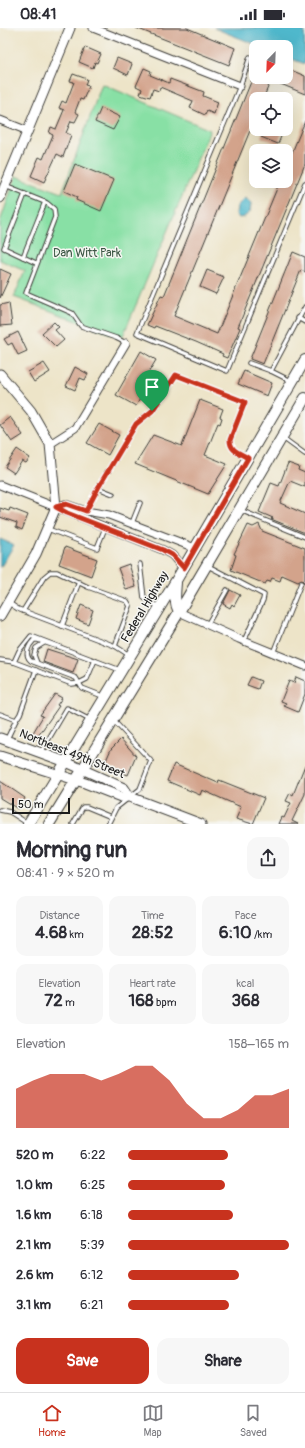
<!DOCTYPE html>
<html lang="en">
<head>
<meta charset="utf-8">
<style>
  :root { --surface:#fff; --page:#f7f7f7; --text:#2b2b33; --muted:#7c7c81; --line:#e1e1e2; --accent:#c8321e }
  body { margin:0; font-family:Pangolin,sans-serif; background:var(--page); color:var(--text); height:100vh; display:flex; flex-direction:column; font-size:15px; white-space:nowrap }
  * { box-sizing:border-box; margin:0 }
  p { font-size:13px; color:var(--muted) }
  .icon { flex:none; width:22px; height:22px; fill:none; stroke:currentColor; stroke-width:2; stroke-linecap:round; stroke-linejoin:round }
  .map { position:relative; height:796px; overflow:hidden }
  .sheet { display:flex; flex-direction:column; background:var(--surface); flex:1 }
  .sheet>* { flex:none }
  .needle { width:26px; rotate:203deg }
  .controls { position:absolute; left:249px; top:12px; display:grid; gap:8px }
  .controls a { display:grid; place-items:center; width:44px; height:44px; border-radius:8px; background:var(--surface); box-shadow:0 4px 16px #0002; font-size:20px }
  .scale { position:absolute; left:12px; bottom:10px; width:58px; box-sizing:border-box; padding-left:4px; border:2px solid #1c1c1c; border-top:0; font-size:11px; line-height:14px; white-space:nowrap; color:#1c1c1c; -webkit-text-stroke:3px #f6f6f2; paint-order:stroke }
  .pin { position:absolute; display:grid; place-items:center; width:34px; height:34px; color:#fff; margin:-41px -17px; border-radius:50% 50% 50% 0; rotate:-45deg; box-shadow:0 0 4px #0007 }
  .pin .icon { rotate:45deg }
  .round { display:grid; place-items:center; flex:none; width:42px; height:42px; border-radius:12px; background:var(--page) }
  .headline { display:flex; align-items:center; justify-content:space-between; height:68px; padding:0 16px }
  h1 { font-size:22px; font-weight:700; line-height:30px }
  .metrics { display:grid; grid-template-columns:repeat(3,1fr); gap:6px; height:68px; padding:4px 16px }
  .metrics div { display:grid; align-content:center; border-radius:10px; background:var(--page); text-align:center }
  .metrics b { font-size:17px; font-weight:700 }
  .metrics small { font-size:11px; font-weight:400 }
  .metrics p { font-size:11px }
  .chart { height:112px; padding:8px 16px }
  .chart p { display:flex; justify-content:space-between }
  .chart svg { width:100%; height:72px; margin-top:4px; fill:var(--accent); opacity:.7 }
  .button { display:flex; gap:8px; margin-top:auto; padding:8px 16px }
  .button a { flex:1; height:46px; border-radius:12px; background:var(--accent); color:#fff; font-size:16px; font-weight:700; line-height:46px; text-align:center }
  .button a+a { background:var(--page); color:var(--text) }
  ul { padding:0 16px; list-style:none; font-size:13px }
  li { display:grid; grid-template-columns:64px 48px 1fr; align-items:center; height:30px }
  li i { height:10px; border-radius:5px; background:var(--accent) }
  .status { display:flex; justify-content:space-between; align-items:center; height:28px; padding:0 20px; background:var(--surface); direction:ltr }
  .status svg { height:11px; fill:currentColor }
  .dock { display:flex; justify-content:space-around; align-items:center; height:56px; border-top:1px solid var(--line); background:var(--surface); font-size:11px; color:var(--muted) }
  .dock a { display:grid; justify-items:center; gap:2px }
  .dock .on { color:var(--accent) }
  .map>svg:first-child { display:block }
  .green { fill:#88e0a5; stroke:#527e60 }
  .water { fill:#4fb8cc; stroke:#366a74 }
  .building { fill:#d3a38b }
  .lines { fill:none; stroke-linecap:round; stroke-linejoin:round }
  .lane-casing { stroke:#3b3a36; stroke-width:5.5 }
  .street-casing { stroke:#3b3a36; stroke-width:9 }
  .secondary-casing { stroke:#3b3a36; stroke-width:11 }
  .primary-casing { stroke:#3b3a36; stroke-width:12 }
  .lane { stroke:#fff; stroke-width:3.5 }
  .street { stroke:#fff; stroke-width:7 }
  .secondary { stroke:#fff; stroke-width:9 }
  .primary { stroke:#fff; stroke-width:10 }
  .route-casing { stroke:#fff; stroke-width:8 }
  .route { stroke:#c8321e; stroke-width:5 }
  .labels { text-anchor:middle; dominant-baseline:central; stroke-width:3; stroke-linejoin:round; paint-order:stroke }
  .park-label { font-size:12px; fill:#3c5745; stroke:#f6f6f2 }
  .street-label { font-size:12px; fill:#1c1c1c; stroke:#f6f6f2 }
</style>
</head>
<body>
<div class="status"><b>08:41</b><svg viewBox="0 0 49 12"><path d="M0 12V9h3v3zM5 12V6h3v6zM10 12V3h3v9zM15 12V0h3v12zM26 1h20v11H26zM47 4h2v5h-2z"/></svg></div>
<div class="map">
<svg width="305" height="796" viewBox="0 0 305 796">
  <rect width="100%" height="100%" fill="#f6f6f2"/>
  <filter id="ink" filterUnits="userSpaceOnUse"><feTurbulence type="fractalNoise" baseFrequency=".025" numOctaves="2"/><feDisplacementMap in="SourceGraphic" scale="8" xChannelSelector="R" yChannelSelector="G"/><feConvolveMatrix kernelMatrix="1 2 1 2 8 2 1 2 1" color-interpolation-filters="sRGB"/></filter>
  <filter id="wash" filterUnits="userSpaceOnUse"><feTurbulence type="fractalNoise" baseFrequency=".012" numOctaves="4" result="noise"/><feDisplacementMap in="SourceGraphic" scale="16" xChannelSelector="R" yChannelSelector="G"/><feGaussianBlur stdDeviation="0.9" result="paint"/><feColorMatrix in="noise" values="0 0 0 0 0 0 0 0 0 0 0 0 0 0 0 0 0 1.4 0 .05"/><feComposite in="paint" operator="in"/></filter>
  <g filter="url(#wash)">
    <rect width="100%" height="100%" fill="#ede4c8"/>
    <path class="green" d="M 102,56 L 210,102 L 122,310 L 14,269 L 25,243 L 0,232 L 0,194 L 16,148 L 62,165 Z"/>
    <g class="water">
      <path d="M 214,0 L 304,0 L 305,36 L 286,29 L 286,19 L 262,19 Z"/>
      <path d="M 245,170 L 251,175 L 250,184 L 244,189 L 239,190 L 236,186 L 237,178 Z"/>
      <path d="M 0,511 L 14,517 L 0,540 Z"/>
    </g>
    <g id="blocks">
      <g class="building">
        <path d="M 136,0 L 187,0 L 235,20 L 229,37 Z"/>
        <path d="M 85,19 L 101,26 L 97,35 L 95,34 L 93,40 L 79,34 Z"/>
        <path d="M 255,26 L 256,27 L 256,47 L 249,44 Z"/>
        <path d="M 117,30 L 132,36 L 128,47 L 113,40 Z"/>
        <path d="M 144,40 L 151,43 L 150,47 L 169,55 L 170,51 L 204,64 L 203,68 L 218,74 L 214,86 L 207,83 L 205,87 L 190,80 L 193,73 L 160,59 L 159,63 L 153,61 L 150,69 L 140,66 L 142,61 L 136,58 Z"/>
        <path d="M 286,40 L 305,48 L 305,66 L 271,52 L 263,71 L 256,71 L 256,88 L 174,288 L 217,306 L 280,153 L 286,153 L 286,139 L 305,93 L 305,136 L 238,299 L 240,300 L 227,330 L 222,328 L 223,326 L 196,314 L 155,298 L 154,300 L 147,297 L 161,267 L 164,268 L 253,49 L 286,49 Z"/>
        <path d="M 73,46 L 87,51 L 85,57 L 89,58 L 83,72 L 80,71 L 75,84 L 79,86 L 75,94 L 71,93 L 66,105 L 71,107 L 63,129 L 57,126 L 44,154 L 31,148 L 39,129 L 43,131 L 53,107 L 49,105 L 51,99 L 56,101 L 64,82 L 59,80 L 62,73 L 66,75 L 74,54 L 70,53 Z"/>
        <path d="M 101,80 L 120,89 L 113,102 L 95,94 Z"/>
        <path d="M 264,101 L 284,101 L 278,116 L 261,109 Z"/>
        <path d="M 75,136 L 114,152 L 101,183 L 76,172 L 77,169 L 64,163 Z"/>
        <path d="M 293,224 L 305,229 L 305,244 L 301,242 L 263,336 L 250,331 Z"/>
        <path d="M 0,241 L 11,246 L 0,270 Z"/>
        <path d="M 207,242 L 224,249 L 216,266 L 200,259 Z"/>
        <path d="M 9,275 L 12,297 L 0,298 L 0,277 Z"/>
        <path d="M 54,294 L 59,299 L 55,302 L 64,312 L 56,319 L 42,305 Z"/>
        <path d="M 18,304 L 27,323 L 18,327 L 12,315 L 8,317 L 4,311 Z"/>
        <path d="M 141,323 L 156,332 L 142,355 L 147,358 L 136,378 L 116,367 Z"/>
        <path d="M 44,335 L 50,344 L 34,354 L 28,344 Z"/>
        <path d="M 75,339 L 88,346 L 85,352 L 80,350 L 75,362 L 66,358 Z"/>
        <path d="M 244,343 L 272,355 L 267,368 L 238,356 Z"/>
        <path d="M 200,372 L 223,381 L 220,389 L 222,390 L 220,396 L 218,395 L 205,427 L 227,436 L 208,466 L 135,436 L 153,407 L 182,418 Z"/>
        <path d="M 10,389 L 23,407 L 12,414 L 0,397 Z"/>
        <path d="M 99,396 L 119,407 L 108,427 L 87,415 Z"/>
        <path d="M 17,421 L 30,430 L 26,435 L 22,433 L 14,445 L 5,439 Z"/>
        <path d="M 288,435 L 299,439 L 298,442 L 305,445 L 305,459 L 290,453 L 280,475 L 305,486 L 305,505 L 271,491 L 273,490 L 259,484 L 271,455 L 279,458 Z"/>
        <path d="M 0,480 L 9,483 L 10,480 L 28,487 L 22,502 L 16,499 L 17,495 L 0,489 Z"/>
        <path d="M 259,496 L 262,503 L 305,520 L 305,556 L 302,552 L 298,554 L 282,547 L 280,553 L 272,550 L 270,554 L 267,553 L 265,556 L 231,542 L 236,527 L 234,526 L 248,497 L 253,499 Z"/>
        <path d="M 65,519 L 97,531 L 91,548 L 59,536 Z"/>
        <path d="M 129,536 L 136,559 L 126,562 L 118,540 Z"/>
        <path d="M 230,562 L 240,567 L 234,578 L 232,576 L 230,580 L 223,576 Z"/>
        <path d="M 81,577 L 93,582 L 88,596 L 76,591 Z"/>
        <path d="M 47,621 L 78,631 L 73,645 L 43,634 Z"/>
        <path d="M 251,649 L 261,653 L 258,661 L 247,657 Z"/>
        <path d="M 296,649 L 305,653 L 305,666 L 298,684 L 284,678 L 286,675 L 281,673 L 289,653 L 294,655 Z"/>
        <path d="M 55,666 L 62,670 L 57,677 L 59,678 L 36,711 L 31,708 L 43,688 L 40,687 Z"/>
        <path d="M 121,711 L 136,728 L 128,747 L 104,737 L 111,721 Z"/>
        <path d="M 174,736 L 218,755 L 219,752 L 264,770 L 253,796 L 236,791 L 241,779 L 202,762 L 200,767 L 167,753 Z"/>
        <path d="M 305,737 L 305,766 L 292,793 L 298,796 L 279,796 L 282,789 L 284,790 L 291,775 L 286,773 L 290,765 L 293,767 Z"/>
        <path d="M 0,753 L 25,770 L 18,781 L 0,770 Z"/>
      </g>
    </g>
  </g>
  <g filter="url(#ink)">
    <use href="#blocks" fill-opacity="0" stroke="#3b3a36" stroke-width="1"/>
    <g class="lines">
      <defs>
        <g id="lane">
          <path d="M 250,29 L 240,58 L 137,305 L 227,343 L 305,155"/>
          <path d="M 5,158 L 47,175 L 54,181 L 55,189 L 26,265 L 72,285 L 81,298 L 116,310 L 126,315"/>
          <path d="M 25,166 L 4,220 L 36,235"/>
          <path d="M 23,229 L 45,174"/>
          <path d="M 298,290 L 305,294"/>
          <path d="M 249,335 L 271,343"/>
          <path d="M 291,353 L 271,343 L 305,279"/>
          <path d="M 283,410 L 305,426"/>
          <path d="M 98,460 L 113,466"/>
          <path d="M 240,482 L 305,509"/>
          <path d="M 86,483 L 98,460 L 136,396 L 152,383 L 176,347 L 245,374 L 230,412 C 230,422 239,425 247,429"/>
          <path d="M 132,495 L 140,475"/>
          <path d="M 48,501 L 97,520 L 105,500"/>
          <path d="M 140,536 L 144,570 L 159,579"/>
          <path d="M 208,538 L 264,567 L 263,572 L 244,613"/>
          <path d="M 9,575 L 18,581 L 115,618 L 129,627"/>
          <path d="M 23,583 L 44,549 L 50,544 L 57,544 L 88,559 L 127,573 L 130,578 L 115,618"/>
          <path d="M 207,597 L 227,562"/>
          <path d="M 62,598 L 79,554"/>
          <path d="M 55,618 L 38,612 L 34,612 C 28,618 24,627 31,633 L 76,650 L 79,655 L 87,651 L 95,632"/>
          <path d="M 273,625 L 301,555"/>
          <path d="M 0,632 L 14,634"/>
          <path d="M 37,635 L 34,627 L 36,620 L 44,615"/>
          <path d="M 105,669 L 82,660 L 79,655 L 72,656 L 14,634 L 19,623 L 31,608 L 120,642"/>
          <path d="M 0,686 L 16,692"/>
          <path d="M 7,711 L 16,692 L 20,686 L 36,642"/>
          <path d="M 41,724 L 67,680 L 90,692"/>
          <path d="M 0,782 L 10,784 L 27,795"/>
          <path d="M 73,796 L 83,779 L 87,779 L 111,789"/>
          <path d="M 108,796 L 116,780 L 140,761 L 151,733 L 114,693"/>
        </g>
        <g id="street">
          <path d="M 93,0 L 240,58"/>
          <path d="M 0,92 L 28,103"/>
          <path d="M 50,416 L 75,400 L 126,315"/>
          <path d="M 0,457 L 163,522 L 172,527 L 183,540"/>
          <path d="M 56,479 L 65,476 L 86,483 L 109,487 L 195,520"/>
          <path d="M 179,584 L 239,611 L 305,638"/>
        </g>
        <g id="secondary">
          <path d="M 0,170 L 70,0"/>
          <path d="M 0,346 L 31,383 L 50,416 L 56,479 L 36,526 L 0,588"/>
          <path d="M 0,710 L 66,734 L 124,760 L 130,769"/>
          <path d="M 0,728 L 85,755 L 121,769 L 130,769 L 201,796"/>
        </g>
        <g id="primary">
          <path d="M 176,555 C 175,566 174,574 179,584"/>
          <path d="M 28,796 L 177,551 L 305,332"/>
          <path d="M 49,796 L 179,584 L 305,370"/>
        </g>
      </defs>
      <use href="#lane" class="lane-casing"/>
      <use href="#street" class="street-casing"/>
      <use href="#secondary" class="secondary-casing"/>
      <use href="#primary" class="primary-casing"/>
      <use href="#lane" class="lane"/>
      <use href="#street" class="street"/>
      <use href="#secondary" class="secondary"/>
      <use href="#primary" class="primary"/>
    </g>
  </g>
  <g class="lines" filter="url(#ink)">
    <defs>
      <path id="route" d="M 176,347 L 245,374 L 230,412 C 230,423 240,425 248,430 L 184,540 L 172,527 L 163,522 L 67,485 L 56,479 L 66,476 L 86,483 L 98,460 L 136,396 L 152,383 Z"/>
    </defs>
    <use href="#route" class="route-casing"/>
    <use href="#route" class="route"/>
  </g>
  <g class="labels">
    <g class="park-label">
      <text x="87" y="225">Dan Witt Park</text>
    </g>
    <g class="street-label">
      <text transform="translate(145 579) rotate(-59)">Federal Highway</text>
      <text transform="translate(72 726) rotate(22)">Northeast 49th Street</text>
    </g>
  </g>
</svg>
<div class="controls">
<a><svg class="needle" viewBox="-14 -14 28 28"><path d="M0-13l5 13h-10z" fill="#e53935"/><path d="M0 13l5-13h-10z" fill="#7c7c81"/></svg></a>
<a><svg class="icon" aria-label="locate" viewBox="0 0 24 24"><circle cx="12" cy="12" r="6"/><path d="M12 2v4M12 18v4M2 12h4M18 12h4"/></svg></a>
<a><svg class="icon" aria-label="layers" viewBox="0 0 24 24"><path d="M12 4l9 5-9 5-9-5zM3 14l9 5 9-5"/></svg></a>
</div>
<div class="scale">50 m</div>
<div class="pin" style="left:152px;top:383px;background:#1e9e55"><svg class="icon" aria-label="arrive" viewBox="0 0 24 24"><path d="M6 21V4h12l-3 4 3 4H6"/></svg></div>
</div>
<section class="sheet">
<div class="headline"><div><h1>Morning run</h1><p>08:41 · 9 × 520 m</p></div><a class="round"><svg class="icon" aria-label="share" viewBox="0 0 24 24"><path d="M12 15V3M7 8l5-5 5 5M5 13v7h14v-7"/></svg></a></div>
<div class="metrics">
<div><p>Distance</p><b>4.68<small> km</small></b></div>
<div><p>Time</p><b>28:52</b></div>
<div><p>Pace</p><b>6:10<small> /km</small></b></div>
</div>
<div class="metrics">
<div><p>Elevation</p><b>72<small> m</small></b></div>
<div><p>Heart rate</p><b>168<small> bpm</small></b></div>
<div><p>kcal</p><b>368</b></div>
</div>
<div class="chart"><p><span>Elevation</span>158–165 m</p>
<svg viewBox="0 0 160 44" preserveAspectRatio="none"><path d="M0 44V20L10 15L20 11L30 11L40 11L50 15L60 11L70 6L80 6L90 15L100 29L110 38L120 38L130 33L140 24L150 24L160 20V44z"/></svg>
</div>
<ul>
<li><b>520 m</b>6:22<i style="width:62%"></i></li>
<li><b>1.0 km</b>6:25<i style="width:60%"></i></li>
<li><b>1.6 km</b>6:18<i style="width:65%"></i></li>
<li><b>2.1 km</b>5:39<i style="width:100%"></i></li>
<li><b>2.6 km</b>6:12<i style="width:69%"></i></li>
<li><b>3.1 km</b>6:21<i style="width:63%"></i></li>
</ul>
<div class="button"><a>Save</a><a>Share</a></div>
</section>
<nav class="dock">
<a class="on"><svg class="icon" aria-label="home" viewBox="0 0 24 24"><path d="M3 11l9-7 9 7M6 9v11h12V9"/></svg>Home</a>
<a><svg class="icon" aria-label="map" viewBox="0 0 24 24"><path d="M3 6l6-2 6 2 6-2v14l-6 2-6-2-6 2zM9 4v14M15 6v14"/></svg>Map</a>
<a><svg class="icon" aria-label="saved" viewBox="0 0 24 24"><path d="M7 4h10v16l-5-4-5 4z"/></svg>Saved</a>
</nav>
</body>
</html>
